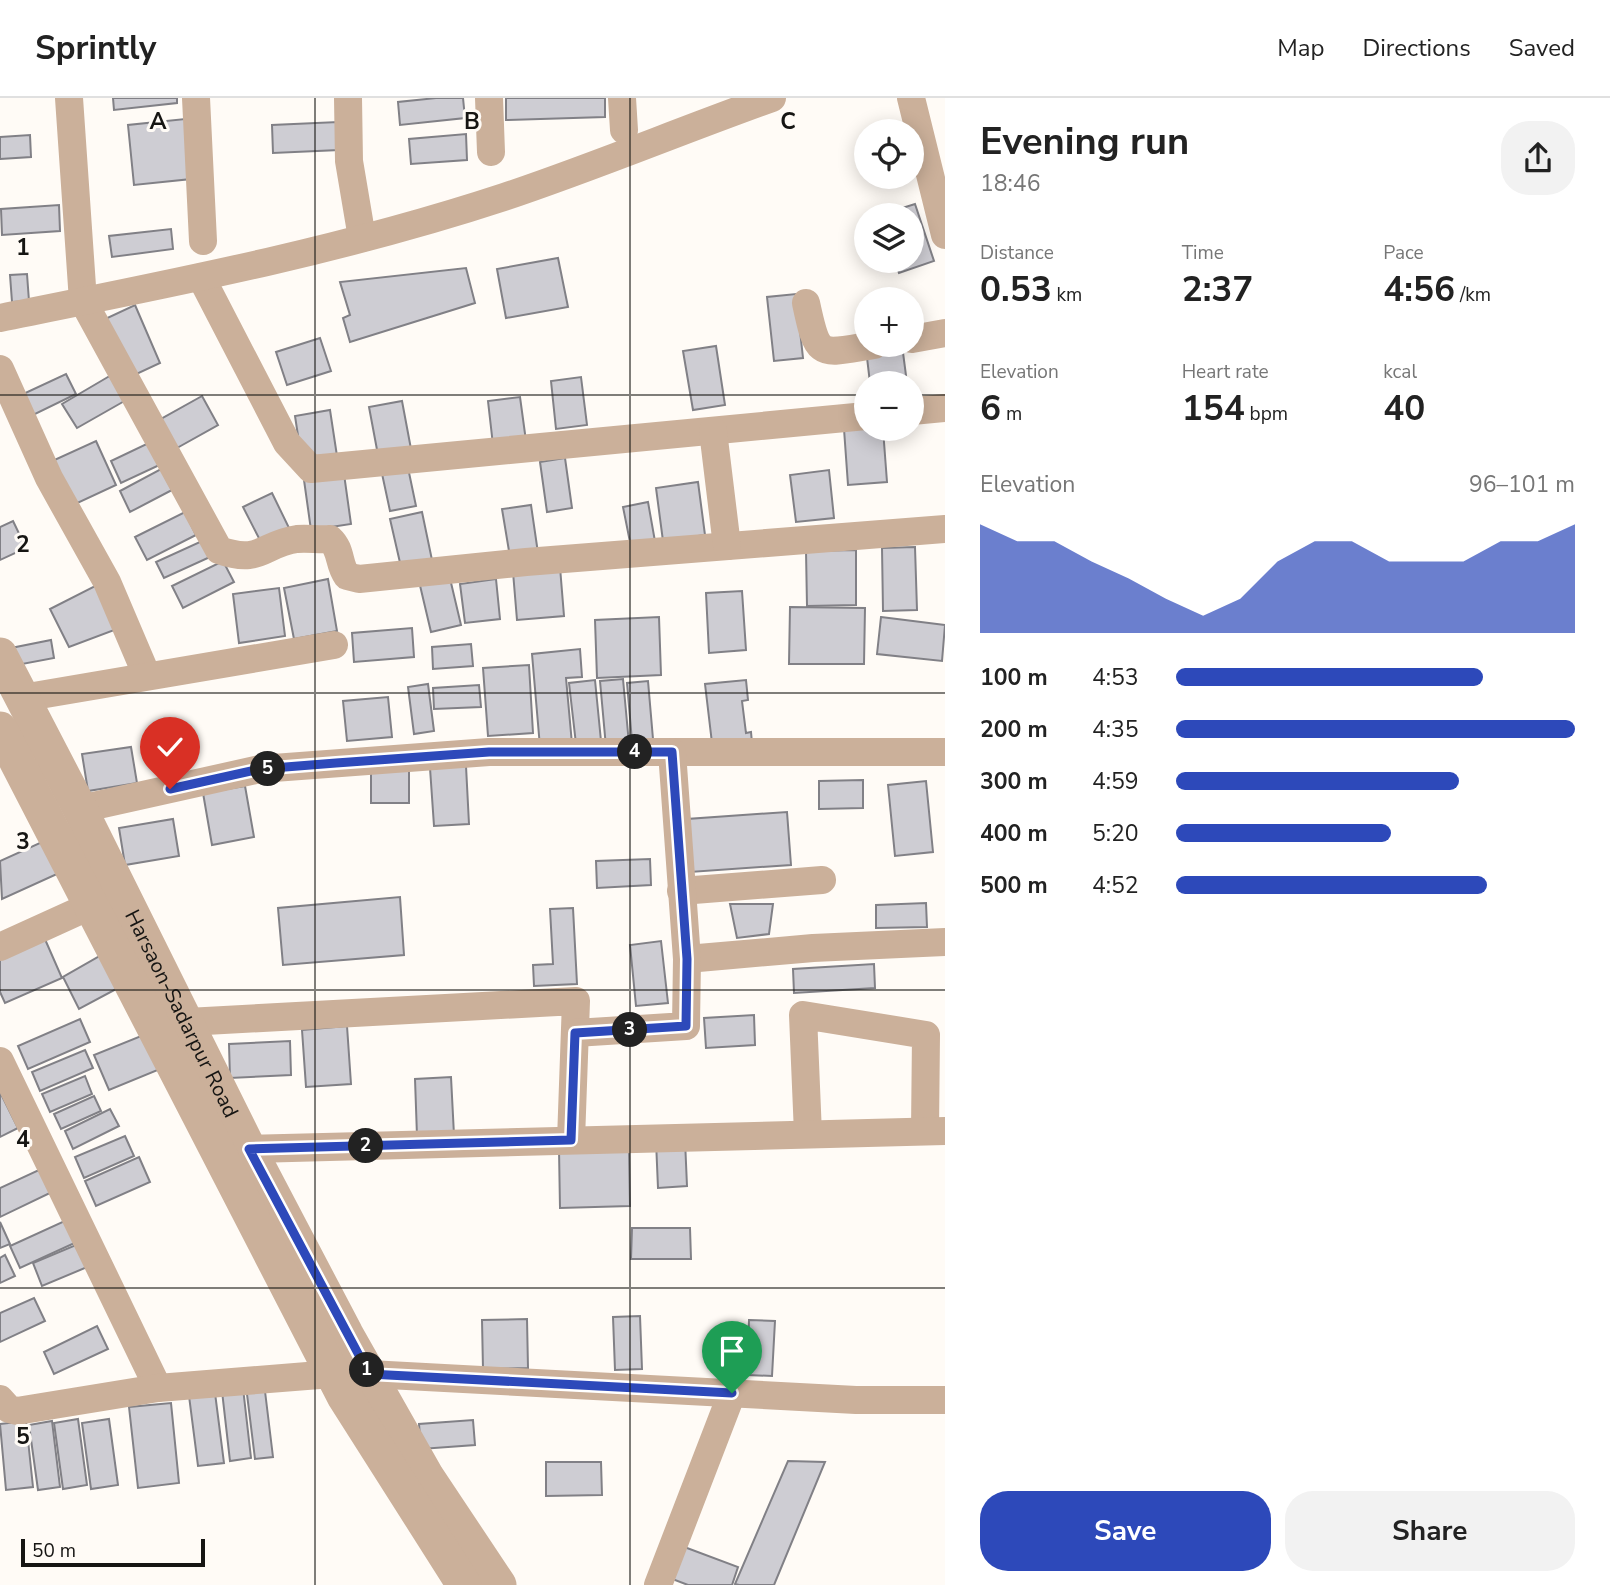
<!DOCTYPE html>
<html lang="en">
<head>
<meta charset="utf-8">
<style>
  :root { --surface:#fff; --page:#f2f2f2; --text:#222; --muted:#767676; --line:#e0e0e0; --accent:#2d49ba }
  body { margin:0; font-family:"Nunito Sans",sans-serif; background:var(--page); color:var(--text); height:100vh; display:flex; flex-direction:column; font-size:26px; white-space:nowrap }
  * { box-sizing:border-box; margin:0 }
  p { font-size:23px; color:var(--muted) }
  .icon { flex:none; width:38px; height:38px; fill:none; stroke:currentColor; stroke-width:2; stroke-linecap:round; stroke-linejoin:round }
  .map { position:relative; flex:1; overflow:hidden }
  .panel { display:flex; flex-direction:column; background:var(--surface); width:665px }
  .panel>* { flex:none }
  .controls { position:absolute; left:854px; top:21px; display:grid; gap:14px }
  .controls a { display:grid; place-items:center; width:70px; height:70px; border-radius:50%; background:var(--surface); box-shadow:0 4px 18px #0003; font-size:35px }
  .scale { position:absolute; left:21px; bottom:18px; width:184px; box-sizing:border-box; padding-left:7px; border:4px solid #161513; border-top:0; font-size:19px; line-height:24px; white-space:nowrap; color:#161513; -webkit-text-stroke:5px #fffbf6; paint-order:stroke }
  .pin { position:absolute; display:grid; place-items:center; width:60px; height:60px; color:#fff; margin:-72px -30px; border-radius:50% 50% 50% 0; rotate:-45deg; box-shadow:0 0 7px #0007 }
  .pin .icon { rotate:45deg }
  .km { position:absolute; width:35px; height:35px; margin:-18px; border-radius:50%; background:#222; color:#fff; font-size:19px; line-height:35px; text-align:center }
  .round { display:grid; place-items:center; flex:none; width:74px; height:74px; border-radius:28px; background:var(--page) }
  .head { display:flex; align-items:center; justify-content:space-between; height:119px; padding:0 35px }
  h1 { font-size:38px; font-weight:700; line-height:52px }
  .metrics { display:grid; grid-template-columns:repeat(3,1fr); gap:10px; height:119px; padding:7px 35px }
  .metrics div { display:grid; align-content:center }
  .metrics b { font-size:35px; font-weight:700 }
  .metrics small { font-size:19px; font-weight:400 }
  .metrics p { font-size:19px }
  .chart { height:196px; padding:14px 35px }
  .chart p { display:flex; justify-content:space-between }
  .chart svg { width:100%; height:126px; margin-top:7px; fill:var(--accent); opacity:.7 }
  .action { display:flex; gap:14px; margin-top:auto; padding:14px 35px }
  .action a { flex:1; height:80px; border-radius:28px; background:var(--accent); color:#fff; font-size:28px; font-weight:700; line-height:80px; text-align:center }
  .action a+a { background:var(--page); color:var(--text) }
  ul { padding:0 35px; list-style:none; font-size:23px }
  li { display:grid; grid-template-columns:112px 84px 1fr; align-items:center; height:52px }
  li i { height:18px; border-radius:9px; background:var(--accent) }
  header { display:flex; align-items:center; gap:42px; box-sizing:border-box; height:98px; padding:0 35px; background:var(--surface); border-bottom:2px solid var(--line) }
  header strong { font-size:33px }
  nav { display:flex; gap:38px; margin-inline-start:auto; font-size:24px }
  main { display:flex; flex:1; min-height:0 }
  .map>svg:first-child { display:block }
  .building { fill:#cecdd3; stroke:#818086; stroke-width:2 }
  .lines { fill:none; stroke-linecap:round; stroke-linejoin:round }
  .minor { stroke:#cbb09a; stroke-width:28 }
  .tertiary { stroke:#cbb09a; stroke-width:35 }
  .route-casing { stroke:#fff; stroke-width:14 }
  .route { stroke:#2d49ba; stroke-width:9 }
  .grid { fill:none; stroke:#161513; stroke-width:2; stroke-opacity:0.55 }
  .labels { text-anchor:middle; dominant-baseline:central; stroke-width:6; stroke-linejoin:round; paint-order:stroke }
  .street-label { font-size:21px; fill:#161513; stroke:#fffbf6 }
  .grid-label { font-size:23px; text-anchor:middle; font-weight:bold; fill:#161513; stroke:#fffbf6; stroke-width:6; stroke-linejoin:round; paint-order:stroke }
</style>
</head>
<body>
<header>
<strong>Sprintly</strong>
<nav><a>Map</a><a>Directions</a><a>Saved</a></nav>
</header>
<main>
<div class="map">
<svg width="945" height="1487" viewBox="0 0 945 1487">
  <rect width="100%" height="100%" fill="#fffbf6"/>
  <g class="building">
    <path d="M 113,0 L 177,0 L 177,5 L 114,12 Z"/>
    <path d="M 436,0 L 463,0 L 465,20 L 400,27 L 398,4 Z"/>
    <path d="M 506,0 L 605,0 L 605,19 L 506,22 Z"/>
    <path d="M 185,21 L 191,81 L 134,87 L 128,27 Z"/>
    <path d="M 338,24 L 339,52 L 273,55 L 272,27 Z"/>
    <path d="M 466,36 L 467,62 L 411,66 L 409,41 Z"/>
    <path d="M 30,37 L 31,59 L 0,61 L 0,39 Z"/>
    <path d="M 915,106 L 934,163 L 899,175 L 895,163 L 912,163 L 912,117 L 880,117 Z"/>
    <path d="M 59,107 L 60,133 L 2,137 L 1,111 Z"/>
    <path d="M 171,131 L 173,151 L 112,159 L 109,138 Z"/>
    <path d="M 558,160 L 568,209 L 506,220 L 497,171 Z"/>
    <path d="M 466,170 L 475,205 L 350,244 L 343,220 L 350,217 L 340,184 Z"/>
    <path d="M 27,176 L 29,203 L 12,204 L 10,177 Z"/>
    <path d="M 796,196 L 803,260 L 774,263 L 767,199 Z"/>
    <path d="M 135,207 L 160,265 L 128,280 L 103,222 Z"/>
    <path d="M 320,240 L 331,273 L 287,287 L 276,254 Z"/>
    <path d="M 902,247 L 907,285 L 870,285 L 866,251 Z"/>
    <path d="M 716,248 L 725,307 L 693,312 L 683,253 Z"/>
    <path d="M 66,276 L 76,296 L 31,318 L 21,297 Z"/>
    <path d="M 113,276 L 128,301 L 77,330 L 62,306 Z"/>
    <path d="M 581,279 L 587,327 L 556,331 L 551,283 Z"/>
    <path d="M 202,298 L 218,327 L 177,350 L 161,321 Z"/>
    <path d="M 520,299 L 526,343 L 493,347 L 488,303 Z"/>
    <path d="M 402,303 L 411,351 L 378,357 L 369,309 Z"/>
    <path d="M 330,312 L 337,358 L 302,364 L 295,318 Z"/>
    <path d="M 844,331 L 883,331 L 887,384 L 848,387 Z"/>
    <path d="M 157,341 L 168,363 L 121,385 L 111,363 Z"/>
    <path d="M 96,343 L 116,387 L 71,408 L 50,364 Z"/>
    <path d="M 565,360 L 572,410 L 547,414 L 540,364 Z"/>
    <path d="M 407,365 L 416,408 L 390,413 L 381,371 Z"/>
    <path d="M 161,371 L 172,392 L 130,414 L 120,393 Z"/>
    <path d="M 829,372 L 834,420 L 796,424 L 790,377 Z"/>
    <path d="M 344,376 L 351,426 L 311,432 L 304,382 Z"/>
    <path d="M 698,384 L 705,437 L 663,443 L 656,390 Z"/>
    <path d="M 272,395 L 291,434 L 263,448 L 243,409 Z"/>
    <path d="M 648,404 L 656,449 L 632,454 L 623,409 Z"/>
    <path d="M 531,407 L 538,455 L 510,459 L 502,411 Z"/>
    <path d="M 185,414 L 196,437 L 147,462 L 135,439 Z"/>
    <path d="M 422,414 L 432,462 L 401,469 L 390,421 Z"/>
    <path d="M 13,423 L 26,450 L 0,462 L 0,429 Z"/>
    <path d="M 202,443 L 210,459 L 164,480 L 156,464 Z"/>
    <path d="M 915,449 L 917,512 L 883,513 L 882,450 Z"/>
    <path d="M 856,452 L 856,507 L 807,508 L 806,453 Z"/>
    <path d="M 223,463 L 234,484 L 183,510 L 172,488 Z"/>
    <path d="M 560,469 L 564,518 L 517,522 L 513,474 Z"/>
    <path d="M 448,472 L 461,527 L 431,534 L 418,479 Z"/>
    <path d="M 328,481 L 337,533 L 294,541 L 284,490 Z"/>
    <path d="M 496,481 L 500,521 L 465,525 L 460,486 Z"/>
    <path d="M 97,487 L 117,531 L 69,549 L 50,511 Z"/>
    <path d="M 279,490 L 285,538 L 239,545 L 233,496 Z"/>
    <path d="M 742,493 L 746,552 L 709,555 L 706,495 Z"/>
    <path d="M 790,509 L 865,510 L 864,566 L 789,566 Z"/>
    <path d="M 659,519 L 661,577 L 597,580 L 595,522 Z"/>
    <path d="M 881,519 L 945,527 L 942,563 L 877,556 Z"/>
    <path d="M 412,530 L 414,559 L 354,564 L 352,535 Z"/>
    <path d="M 51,542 L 54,560 L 17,567 L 6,551 Z"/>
    <path d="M 471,546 L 473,568 L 433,571 L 432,549 Z"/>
    <path d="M 580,551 L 582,579 L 566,580 L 572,646 L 540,649 L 532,556 Z"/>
    <path d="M 529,567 L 533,635 L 488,638 L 483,570 Z"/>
    <path d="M 623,581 L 629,646 L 606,649 L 600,583 Z"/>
    <path d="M 595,582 L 601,643 L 576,646 L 569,585 Z"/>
    <path d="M 746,582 L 748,602 L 742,603 L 746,635 L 751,634 L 752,645 L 712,645 L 705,586 Z"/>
    <path d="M 648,583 L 653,641 L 632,643 L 627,585 Z"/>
    <path d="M 428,586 L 434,633 L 414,636 L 408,589 Z"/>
    <path d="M 479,587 L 481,609 L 434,611 L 433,590 Z"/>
    <path d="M 388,599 L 392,639 L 347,643 L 343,603 Z"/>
    <path d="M 131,649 L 137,685 L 88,693 L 82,656 Z"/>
    <path d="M 466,668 L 469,726 L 434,728 L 430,670 Z"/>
    <path d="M 409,669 L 409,705 L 371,705 L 371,670 Z"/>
    <path d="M 863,682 L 863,710 L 819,711 L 819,683 Z"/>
    <path d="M 926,683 L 933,754 L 895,758 L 888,687 Z"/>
    <path d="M 245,688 L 254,739 L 212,747 L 203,695 Z"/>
    <path d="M 787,714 L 791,767 L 690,774 L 687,721 Z"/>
    <path d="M 173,721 L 179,758 L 125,767 L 119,730 Z"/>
    <path d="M 42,744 L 57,776 L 2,801 L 0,763 Z"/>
    <path d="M 650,761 L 651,787 L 597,790 L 596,763 Z"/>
    <path d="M 400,799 L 404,857 L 283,867 L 278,810 Z"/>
    <path d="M 926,805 L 927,829 L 876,830 L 876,807 Z"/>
    <path d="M 730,806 L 773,806 L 769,836 L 737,840 Z"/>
    <path d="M 573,810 L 577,886 L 534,888 L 533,867 L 553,866 L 550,811 Z"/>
    <path d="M 44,839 L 62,880 L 5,905 L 0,894 L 0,859 Z"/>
    <path d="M 661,843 L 668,905 L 636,908 L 630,847 Z"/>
    <path d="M 105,855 L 120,889 L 79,911 L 63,879 Z"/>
    <path d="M 874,866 L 875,890 L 794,895 L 793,871 Z"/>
    <path d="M 754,917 L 755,947 L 706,950 L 704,920 Z"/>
    <path d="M 80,921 L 90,944 L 28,971 L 18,948 Z"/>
    <path d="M 347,928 L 351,986 L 306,989 L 302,932 Z"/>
    <path d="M 151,934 L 165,969 L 109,992 L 94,957 Z"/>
    <path d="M 290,943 L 291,977 L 230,980 L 229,946 Z"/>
    <path d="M 85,952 L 93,970 L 40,993 L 32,974 Z"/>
    <path d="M 85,978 L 92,996 L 50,1014 L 42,996 Z"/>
    <path d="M 451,979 L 454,1037 L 417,1038 L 415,981 Z"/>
    <path d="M 0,994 L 18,1030 L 0,1039 Z"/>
    <path d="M 94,998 L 101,1013 L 61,1031 L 54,1016 Z"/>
    <path d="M 110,1011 L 119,1028 L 73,1051 L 65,1033 Z"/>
    <path d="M 125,1038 L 134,1058 L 84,1080 L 75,1059 Z"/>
    <path d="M 685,1042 L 687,1088 L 658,1090 L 656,1043 Z"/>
    <path d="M 629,1049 L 630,1108 L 560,1110 L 559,1051 Z"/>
    <path d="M 139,1059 L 150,1084 L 96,1108 L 85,1083 Z"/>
    <path d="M 41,1071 L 52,1094 L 0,1119 L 0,1090 Z"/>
    <path d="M 69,1121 L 79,1143 L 20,1170 L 10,1148 Z"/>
    <path d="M 0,1124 L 10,1146 L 0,1150 Z"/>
    <path d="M 632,1130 L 690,1130 L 691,1161 L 631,1161 Z"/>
    <path d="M 83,1144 L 92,1167 L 42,1188 L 33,1165 Z"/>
    <path d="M 5,1157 L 15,1178 L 0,1185 L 0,1160 Z"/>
    <path d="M 34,1200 L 45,1223 L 0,1244 L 0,1215 Z"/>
    <path d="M 640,1218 L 642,1271 L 615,1272 L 613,1219 Z"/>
    <path d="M 527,1221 L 528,1270 L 483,1271 L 482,1222 Z"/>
    <path d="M 749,1222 L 775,1223 L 772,1278 L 747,1277 Z"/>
    <path d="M 97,1228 L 108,1251 L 54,1276 L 44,1254 Z"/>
    <path d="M 264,1285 L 273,1359 L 255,1361 L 246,1288 Z"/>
    <path d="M 243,1290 L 251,1360 L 230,1363 L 222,1293 Z"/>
    <path d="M 215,1295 L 224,1365 L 198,1368 L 189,1298 Z"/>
    <path d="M 171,1305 L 179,1385 L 138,1390 L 129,1309 Z"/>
    <path d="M 78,1321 L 87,1387 L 63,1391 L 54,1325 Z"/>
    <path d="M 109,1321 L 118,1387 L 91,1391 L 82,1325 Z"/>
    <path d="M 473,1322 L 475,1347 L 421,1351 L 419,1326 Z"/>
    <path d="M 26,1323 L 33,1389 L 6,1392 L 0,1326 Z"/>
    <path d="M 52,1323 L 60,1389 L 38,1392 L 29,1327 Z"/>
    <path d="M 788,1363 L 825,1364 L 774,1487 L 739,1487 L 735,1486 Z"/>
    <path d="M 546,1364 L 601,1364 L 602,1397 L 546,1398 Z"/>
    <path d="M 679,1447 L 738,1469 L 732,1487 L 688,1487 L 667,1479 Z"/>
  </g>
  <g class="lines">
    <g class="minor">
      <path d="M 69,0 L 83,203 L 219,452 C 261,467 262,446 297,441 C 308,440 320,442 330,441 C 342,452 338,466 347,478 L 359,481 L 526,464 L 945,431"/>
      <path d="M 196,0 L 203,143"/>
      <path d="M 348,0 L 349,63 L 362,140"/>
      <path d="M 489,0 L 491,54"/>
      <path d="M 622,0 L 624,32"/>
      <path d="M 911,0 L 945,137"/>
      <path d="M 201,179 L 287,345 L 311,371 L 866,318"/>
      <path d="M 806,205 C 818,262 819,256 874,247"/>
      <path d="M 0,220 C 169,186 340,153 504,99 C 594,69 682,32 772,0"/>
      <path d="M 912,241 L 945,235"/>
      <path d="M 0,271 L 49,380 L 107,484 L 147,578"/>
      <path d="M 912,313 L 945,310"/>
      <path d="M 713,333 L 727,448"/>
      <path d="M 22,600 L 334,547"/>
      <path d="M 80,711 L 260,671 L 489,654 L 945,654"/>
      <path d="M 681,793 L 822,782"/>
      <path d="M 0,849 L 90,808"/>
      <path d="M 687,861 L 813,850 L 945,844"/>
      <path d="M 187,924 L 576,903 L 571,1042"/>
      <path d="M 575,935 L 686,928 L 687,861 L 672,654"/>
      <path d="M 0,963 L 158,1290"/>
      <path d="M 808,1036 L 803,917 L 926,937 L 925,1032"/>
      <path d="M 249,1051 L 945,1033"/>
      <path d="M 369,1276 L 856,1302 L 945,1302"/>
      <path d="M 0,1301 L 9,1311 L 17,1313 L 158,1290 L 332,1276"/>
      <path d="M 658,1487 L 732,1295"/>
    </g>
    <g class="tertiary">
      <path id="s1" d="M 0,557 L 80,711 L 249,1051 L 346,1236 L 427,1379 L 499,1487"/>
      <path d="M 0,631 L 344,1298 L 464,1487"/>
    </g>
  </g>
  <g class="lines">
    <defs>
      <path id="route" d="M 170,691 L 260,671 L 336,665 L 489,654 L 672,654 L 687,861 L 686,928 L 575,935 L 571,1042 L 249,1051 L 369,1276 L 732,1295"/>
    </defs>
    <use href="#route" class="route-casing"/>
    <use href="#route" class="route"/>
  </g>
  <path class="grid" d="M 315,0 L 315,1487M 630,0 L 630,1487M 0,297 L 866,297M 912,297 L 945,297M 0,595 L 945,595M 0,892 L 945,892M 0,1190 L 945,1190"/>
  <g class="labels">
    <g class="street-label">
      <text stroke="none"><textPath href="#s1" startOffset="402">Harsaon-Sadarpur Road</textPath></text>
    </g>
  </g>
  <g class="grid-label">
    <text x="158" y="31">A</text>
    <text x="472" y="31">B</text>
    <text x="788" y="31">C</text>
    <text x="23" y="157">1</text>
    <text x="23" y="454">2</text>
    <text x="23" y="751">3</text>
    <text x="23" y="1049">4</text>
    <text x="23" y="1346">5</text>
  </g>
</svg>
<div class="controls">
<a><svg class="icon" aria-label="locate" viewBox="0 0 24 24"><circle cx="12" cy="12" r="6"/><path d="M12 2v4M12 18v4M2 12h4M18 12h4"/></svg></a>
<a><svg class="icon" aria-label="layers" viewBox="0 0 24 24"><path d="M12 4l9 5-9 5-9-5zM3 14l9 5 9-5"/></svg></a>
<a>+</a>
<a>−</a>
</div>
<div class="scale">50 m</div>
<div class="pin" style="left:732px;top:1295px;background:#1e9e55"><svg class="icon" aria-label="arrive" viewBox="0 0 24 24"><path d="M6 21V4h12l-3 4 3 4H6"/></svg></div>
<div class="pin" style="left:170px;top:691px;background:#d93025"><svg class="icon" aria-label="check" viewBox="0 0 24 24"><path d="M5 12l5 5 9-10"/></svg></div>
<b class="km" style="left:367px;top:1272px">1</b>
<b class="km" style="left:366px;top:1048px">2</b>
<b class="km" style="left:630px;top:932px">3</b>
<b class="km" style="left:635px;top:654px">4</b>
<b class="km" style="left:268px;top:671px">5</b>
</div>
<section class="panel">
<div class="head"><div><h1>Evening run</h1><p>18:46</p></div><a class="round"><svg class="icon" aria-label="share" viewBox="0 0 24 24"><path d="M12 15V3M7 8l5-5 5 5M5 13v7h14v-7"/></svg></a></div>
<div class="metrics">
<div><p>Distance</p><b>0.53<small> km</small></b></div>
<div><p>Time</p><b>2:37</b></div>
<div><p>Pace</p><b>4:56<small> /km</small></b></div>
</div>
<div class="metrics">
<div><p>Elevation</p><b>6<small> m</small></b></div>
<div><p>Heart rate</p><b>154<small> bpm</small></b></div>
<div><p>kcal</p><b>40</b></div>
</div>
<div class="chart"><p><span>Elevation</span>96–101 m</p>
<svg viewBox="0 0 160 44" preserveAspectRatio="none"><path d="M0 44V6L10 12L20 12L30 19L40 25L50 32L60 38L70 32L80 19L90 12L100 12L110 19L120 19L130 19L140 12L150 12L160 6V44z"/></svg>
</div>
<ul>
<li><b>100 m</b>4:53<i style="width:77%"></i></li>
<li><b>200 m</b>4:35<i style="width:100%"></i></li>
<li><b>300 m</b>4:59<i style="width:71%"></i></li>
<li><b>400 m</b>5:20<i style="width:54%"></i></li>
<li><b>500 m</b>4:52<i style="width:78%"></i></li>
</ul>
<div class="action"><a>Save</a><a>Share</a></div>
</section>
</main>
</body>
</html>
